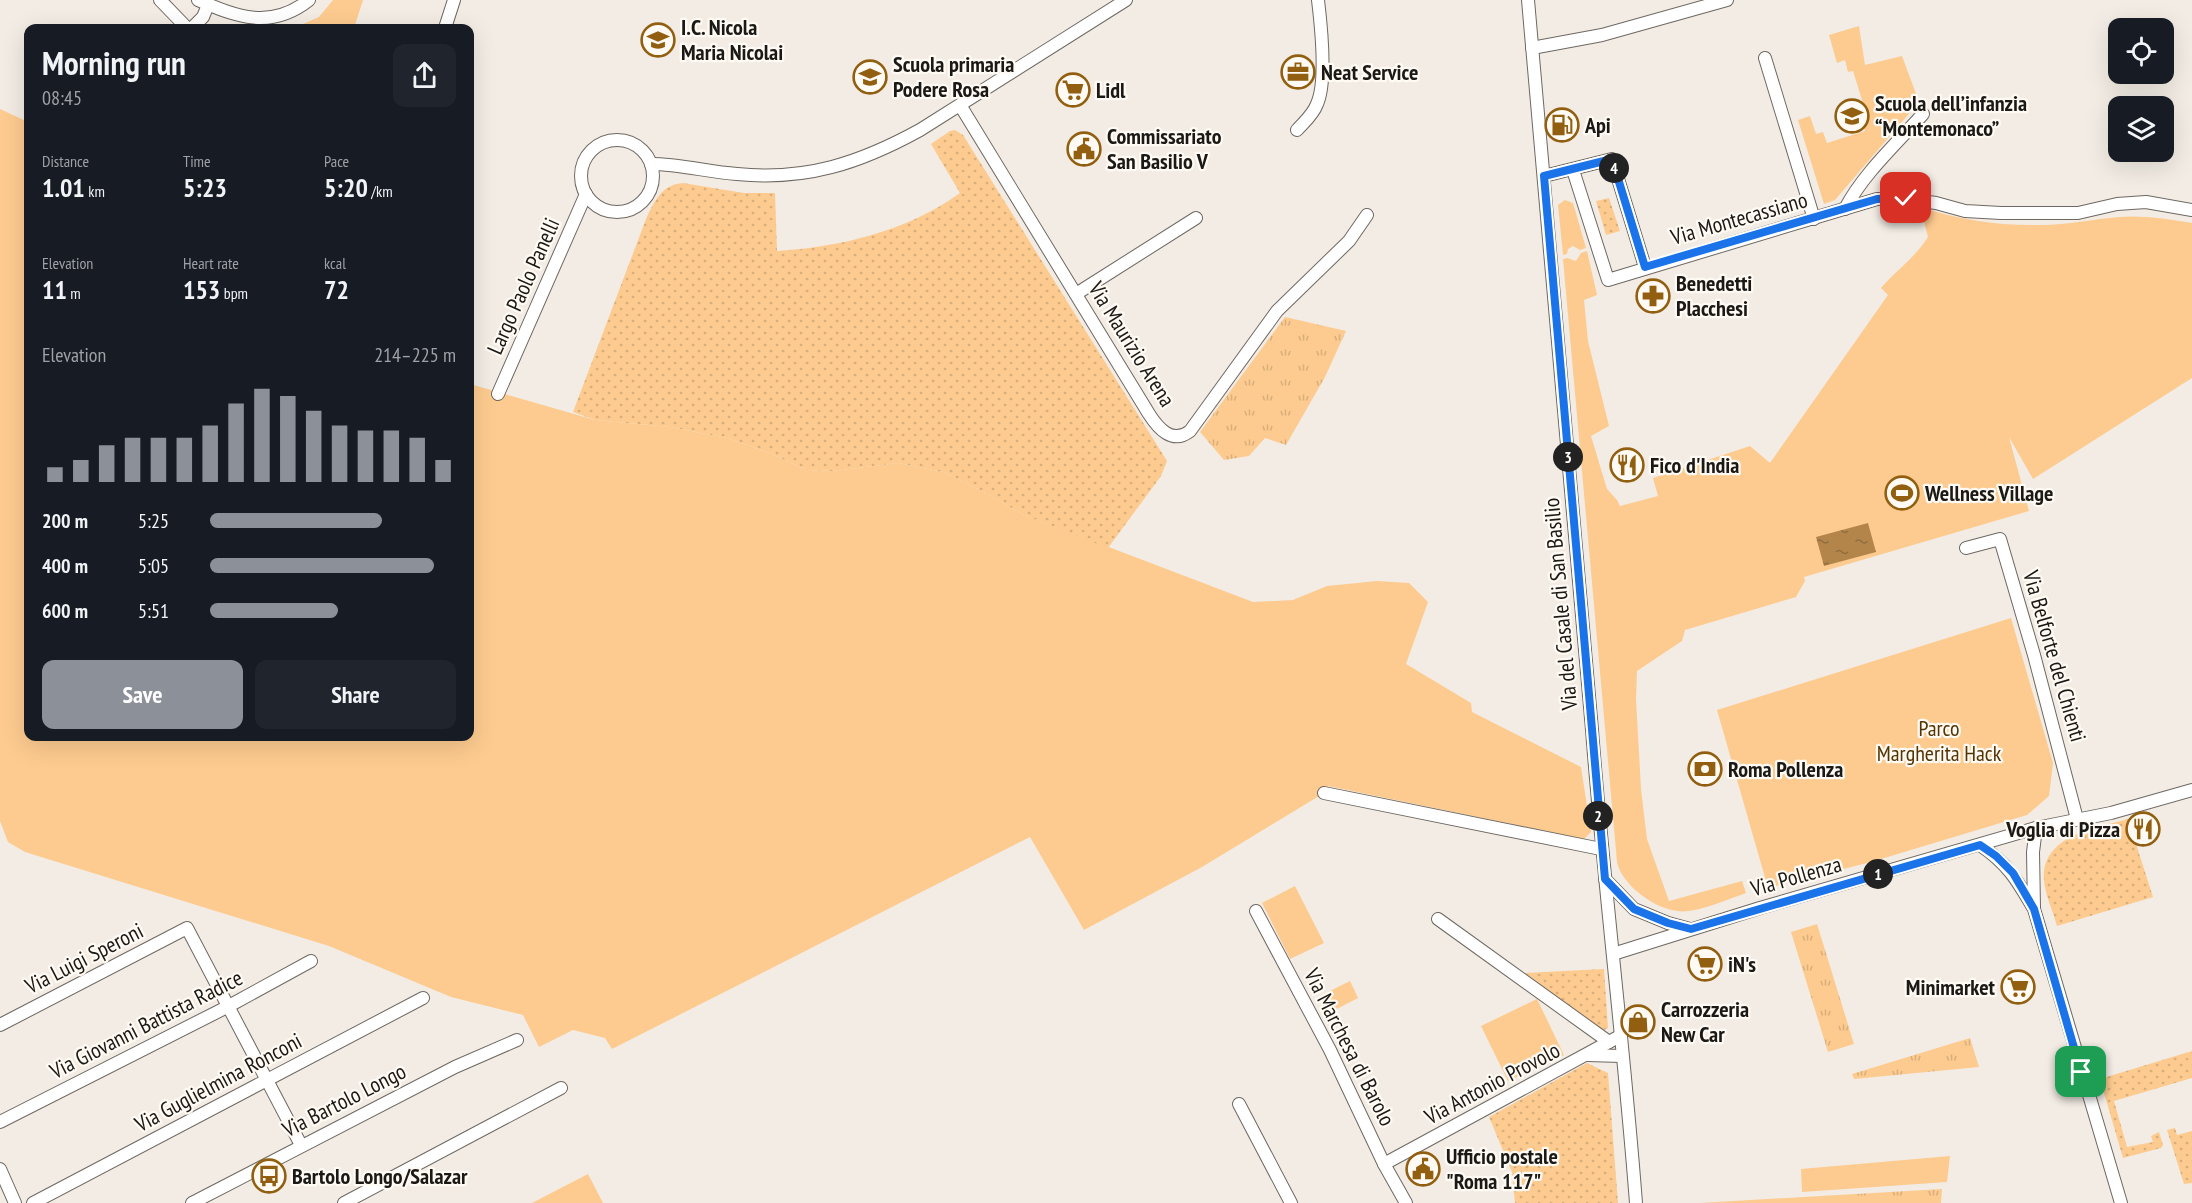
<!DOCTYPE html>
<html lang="en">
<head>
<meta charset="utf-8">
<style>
  :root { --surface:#171b24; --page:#20242c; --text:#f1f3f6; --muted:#9ea1a6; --accent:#8c9099 }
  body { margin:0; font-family:"PT Sans Narrow",sans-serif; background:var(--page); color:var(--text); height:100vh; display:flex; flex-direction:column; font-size:22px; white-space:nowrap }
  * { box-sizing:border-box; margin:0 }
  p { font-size:20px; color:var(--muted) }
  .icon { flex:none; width:33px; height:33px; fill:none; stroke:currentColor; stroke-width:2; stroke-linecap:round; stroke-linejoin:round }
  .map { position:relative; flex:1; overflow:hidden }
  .panel { position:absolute; left:24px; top:24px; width:450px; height:717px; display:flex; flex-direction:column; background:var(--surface); border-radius:12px; box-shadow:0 6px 24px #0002 }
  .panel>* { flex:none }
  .tools { position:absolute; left:2108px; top:18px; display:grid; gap:12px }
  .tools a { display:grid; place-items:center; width:66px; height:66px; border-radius:12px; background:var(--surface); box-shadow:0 6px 24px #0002; font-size:30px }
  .pin { position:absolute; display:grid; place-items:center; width:51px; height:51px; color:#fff; margin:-26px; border-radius:12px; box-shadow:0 3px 9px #0006 }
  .km { position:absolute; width:30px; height:30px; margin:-15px; border-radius:50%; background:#222; color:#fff; font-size:16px; line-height:30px; text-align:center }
  .round { display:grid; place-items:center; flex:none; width:63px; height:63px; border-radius:12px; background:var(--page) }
  .headline { display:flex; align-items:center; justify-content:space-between; height:102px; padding:0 18px }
  h1 { font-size:33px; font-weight:700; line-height:45px }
  .stats { display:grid; grid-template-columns:repeat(3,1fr); gap:9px; height:102px; padding:6px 18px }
  .stats div { display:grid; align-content:center }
  .stats b { font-size:26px; font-weight:700 }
  .stats small { font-size:16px; font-weight:400 }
  .stats p { font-size:16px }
  .chart { height:168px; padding:12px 18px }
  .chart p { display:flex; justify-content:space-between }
  .chart svg { width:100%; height:108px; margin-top:6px; stroke:var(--accent); stroke-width:6 }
  .primary-button { display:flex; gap:12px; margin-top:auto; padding:12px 18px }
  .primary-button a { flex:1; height:69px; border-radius:12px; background:var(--accent); color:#fff; font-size:24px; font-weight:700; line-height:69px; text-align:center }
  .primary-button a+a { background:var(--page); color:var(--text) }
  ul { padding:0 18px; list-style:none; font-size:20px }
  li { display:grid; grid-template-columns:96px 72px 1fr; align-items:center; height:45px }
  li i { height:15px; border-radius:8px; background:var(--accent) }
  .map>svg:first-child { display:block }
  .grass { fill:url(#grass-tufts) }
  .park { fill:#fdcb8f }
  .garden { fill:url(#garden-dots) }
  .water { fill:url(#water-ripples) }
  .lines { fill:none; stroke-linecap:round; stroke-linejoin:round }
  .minor-casing { stroke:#6e6862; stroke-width:14 }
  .minor { stroke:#fff; stroke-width:12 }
  .route-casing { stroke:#fff; stroke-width:12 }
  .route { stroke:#1a73e8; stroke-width:8 }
  .labels { text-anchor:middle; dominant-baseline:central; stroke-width:4.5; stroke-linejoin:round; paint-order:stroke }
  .poi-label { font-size:22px; font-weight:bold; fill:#1b1916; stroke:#fffaf3; text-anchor:start }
  .street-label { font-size:22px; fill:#1b1916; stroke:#fffaf3 }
  .park-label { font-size:22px; fill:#543402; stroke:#fffaf3 }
</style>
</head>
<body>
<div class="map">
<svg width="2192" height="1203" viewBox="0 0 2192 1203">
  <defs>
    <pattern id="grass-tufts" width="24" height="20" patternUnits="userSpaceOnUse" patternTransform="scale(1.5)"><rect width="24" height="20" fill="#fdcb8f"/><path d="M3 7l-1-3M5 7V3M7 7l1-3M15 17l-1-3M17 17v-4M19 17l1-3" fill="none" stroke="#d8ae7b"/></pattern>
    <pattern id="garden-dots" width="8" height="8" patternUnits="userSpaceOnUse" patternTransform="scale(1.5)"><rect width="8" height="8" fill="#fdcb8f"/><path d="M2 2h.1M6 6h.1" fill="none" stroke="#d8ae7b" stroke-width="1.8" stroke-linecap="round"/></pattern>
    <pattern id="water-ripples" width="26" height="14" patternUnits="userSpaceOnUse" patternTransform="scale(1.5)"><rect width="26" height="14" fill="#b3854b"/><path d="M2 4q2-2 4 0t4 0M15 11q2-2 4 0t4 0" fill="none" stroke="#916c3d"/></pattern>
  </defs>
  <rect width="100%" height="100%" fill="#f2ece4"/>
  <g class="grass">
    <path d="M 1285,317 L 1346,331 L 1325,377 L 1286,445 L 1265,438 L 1249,456 L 1224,460 L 1200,432 Z"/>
    <path d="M 1817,924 L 1854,1044 L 1828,1052 L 1791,932 Z"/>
    <path d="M 1970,1038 L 1979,1067 L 1854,1079 L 1852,1074 Z"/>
    <path d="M 1942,1189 L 1941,1203 L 1700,1203 Z"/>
  </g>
  <g class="park">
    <path d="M 333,0 L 363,0 L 354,28 L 294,28 L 319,17 Z"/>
    <path d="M 1859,26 L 1865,65 L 1902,56 L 1919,102 L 1835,200 L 1824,204 L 1798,120 L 1810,116 L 1816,134 L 1823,132 L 1827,143 L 1865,131 L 1862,122 L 1868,119 L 1853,71 L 1848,72 L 1845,60 L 1837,63 L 1829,35 Z"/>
    <path d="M 0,109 L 28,122 L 28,736 L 470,736 L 470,384 L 595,420 L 670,427 L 727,438 L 772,454 L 806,470 L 833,471 L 898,463 L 943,472 L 986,493 L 1022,514 L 1253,602 L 1293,600 L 1327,586 L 1377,581 L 1409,583 L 1428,602 L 1406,664 L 1471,703 L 1472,712 L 1581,767 L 1591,832 L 1584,839 L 1328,786 L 1324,793 L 1202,867 L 1084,930 L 1030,837 L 612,1049 L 605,1038 L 573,1030 L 539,1047 L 523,1015 L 451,997 L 329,946 L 25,852 L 8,842 L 0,821 Z"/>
    <path d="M 1565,200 L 1573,203 L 1586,248 L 1580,250 L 1573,246 L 1568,249 L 1567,254 L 1563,255 L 1558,205 Z"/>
    <path d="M 1920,207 C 1960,220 1999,226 2041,225 C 2068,225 2093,219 2119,217 C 2143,215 2168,219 2192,223 L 2192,378 L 2033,479 L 2009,437 L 2029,511 L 1804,577 L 1805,581 L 1796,597 L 1685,630 L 1682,641 L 1637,671 L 1636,699 L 1641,789 L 1647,839 L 1669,901 L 1742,881 L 1746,893 C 1729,899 1706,909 1688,911 C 1662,915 1622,887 1617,862 L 1563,259 L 1567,258 L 1576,261 L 1581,253 L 1587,251 L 1597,295 L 1584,300 L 1588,341 L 1609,426 L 1591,436 L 1607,489 L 1617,500 L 1620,506 L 1658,496 L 1653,478 L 1750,446 L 1770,463 L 1888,295 L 1881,288 C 1897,269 1914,259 1928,237 Z"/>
    <path d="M 2011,618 L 2053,763 L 2049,796 L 2027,815 L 1871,862 L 1768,888 L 1717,710 Z"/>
    <path d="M 1295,886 L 1324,943 L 1290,959 L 1262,903 Z"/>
    <path d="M 1350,981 L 1358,998 L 1329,1013 L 1320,996 Z"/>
    <path d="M 1537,999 L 1564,1055 L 1508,1081 L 1481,1026 Z"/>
    <path d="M 1950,1156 L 1947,1182 L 1802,1192 L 1801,1169 Z"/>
    <path d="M 588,1174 L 603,1203 L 532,1203 Z"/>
  </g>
  <g class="garden">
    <path d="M 955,130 L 963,135 L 1167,461 L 1161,476 L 1108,548 L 1022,514 L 986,493 L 943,472 L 898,463 L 833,471 L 806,470 L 772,454 L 727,438 L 670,427 L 595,420 L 573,412 L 646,219 C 654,202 662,184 683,183 L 744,193 L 775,193 L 777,251 C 840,247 908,231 960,193 L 931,144 L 950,131 Z"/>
    <path d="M 1609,198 L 1620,231 L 1606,235 L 1596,201 Z"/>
    <path d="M 2128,819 L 2153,897 L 2057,926 C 2053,911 2045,895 2044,880 C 2041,835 2096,828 2128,819 Z"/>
    <path d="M 1604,969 L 1608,1028 L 1602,1031 L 1525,973 Z"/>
    <path d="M 2192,1051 L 2192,1078 L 2114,1101 L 2127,1147 L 2153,1142 L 2151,1136 L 2159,1132 L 2163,1145 L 2161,1148 L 2123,1158 L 2100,1079 Z"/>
    <path d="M 1587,1063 L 1608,1073 L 1618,1203 L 1515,1203 L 1512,1172 L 1489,1117 Z"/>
    <path d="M 2175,1128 L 2177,1135 L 2192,1131 L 2192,1183 L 2184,1184 L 2167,1130 Z"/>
  </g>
  <path class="water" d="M 1868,523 L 1876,552 L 1824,566 L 1816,537 Z"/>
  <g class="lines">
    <defs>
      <g id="minor">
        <path d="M 160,0 L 187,28"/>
        <path d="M 198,0 C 237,17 271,30 309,0"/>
        <path d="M 1528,0 L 1592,730 C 1604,888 1624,1045 1636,1203"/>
        <path d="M 192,28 L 203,17 L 208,5"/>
        <path d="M 445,28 L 454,0"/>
        <path d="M 1532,48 L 1602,35 L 1727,0"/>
        <path d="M 1765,58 L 1814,219"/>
        <path d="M 960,105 L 1149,414 C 1158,428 1172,445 1190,431 L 1277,311 L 1349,241 L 1367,215"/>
        <path d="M 1297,130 C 1304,122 1313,115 1317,104 C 1327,82 1321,25 1318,0"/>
        <circle cx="617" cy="176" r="36"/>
        <path d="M 651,164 C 680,164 708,172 737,174 C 806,181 860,163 920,130 L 1126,0"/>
        <path d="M 1573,170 L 1608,280 L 1877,199 L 1906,199 L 1936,203 L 1965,211 L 2001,213 L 2078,213 L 2117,204 L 2146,202 L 2192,210"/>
        <path d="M 1544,176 L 1612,159 L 1645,267"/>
        <path d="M 1845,209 C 1862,175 1898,142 1923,114"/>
        <path d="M 1076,294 L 1196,218"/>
        <path d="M 498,394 L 586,194"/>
        <path d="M 1966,548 L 2000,539 L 2034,655 L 2077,819"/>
        <path d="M 1324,793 L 1601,849"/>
        <path d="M 1980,845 C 2008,864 2017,880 2034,909 L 2121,1203"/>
        <path d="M 1605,879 L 1634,909 L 1668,923 L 1690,929"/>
        <path d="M 2034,908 L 2033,852 L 2036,828"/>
        <path d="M 1256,911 L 1330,1050 L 1384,1164 L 1406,1203"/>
        <path d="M 1438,919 L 1609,1042"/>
        <path d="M 1613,954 L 1760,908 L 2036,828 L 2111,813 L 2192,790"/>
        <path d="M 0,1025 L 187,928 L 301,1145"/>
        <path d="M 1588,1055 L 1621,1056"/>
        <path d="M 1239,1104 L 1291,1203"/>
        <path d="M 0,1122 L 227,1007 L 311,961"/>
        <path d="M 1384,1164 L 1620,1036"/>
        <path d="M 0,1169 L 15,1203"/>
        <path d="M 33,1203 L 423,998"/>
        <path d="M 192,1203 L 455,1067 L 517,1040"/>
        <path d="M 344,1203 L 561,1088"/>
      </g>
    </defs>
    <use href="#minor" class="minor-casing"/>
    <use href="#minor" class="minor"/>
  </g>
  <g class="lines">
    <defs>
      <path id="route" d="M 1906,198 L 1877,199 L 1645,267 L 1612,159 L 1544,176 L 1605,879 L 1634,909 L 1668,923 L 1691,929 L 1980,845 L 1996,856 L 2013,873 L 2034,909 L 2081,1072"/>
    </defs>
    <use href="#route" class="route-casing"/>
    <use href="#route" class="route"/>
  </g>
  <defs>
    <symbol id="school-ring" viewBox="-11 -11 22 22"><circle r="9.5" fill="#fffaf3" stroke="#915f0f" stroke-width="1.5"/><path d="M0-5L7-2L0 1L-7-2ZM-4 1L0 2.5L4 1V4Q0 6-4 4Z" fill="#915f0f"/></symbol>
    <symbol id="office-ring" viewBox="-11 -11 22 22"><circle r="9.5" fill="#fffaf3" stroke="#915f0f" stroke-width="1.5"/><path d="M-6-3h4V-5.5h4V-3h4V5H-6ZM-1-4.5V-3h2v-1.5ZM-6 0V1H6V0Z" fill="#915f0f"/></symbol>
    <symbol id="supermarket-ring" viewBox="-11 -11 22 22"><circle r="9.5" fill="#fffaf3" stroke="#915f0f" stroke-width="1.5"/><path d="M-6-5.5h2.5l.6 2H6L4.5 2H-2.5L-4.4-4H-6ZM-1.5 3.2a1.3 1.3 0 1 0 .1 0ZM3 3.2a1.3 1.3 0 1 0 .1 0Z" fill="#915f0f"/></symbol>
    <symbol id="fuel-ring" viewBox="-11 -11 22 22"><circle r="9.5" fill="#fffaf3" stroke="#915f0f" stroke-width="1.5"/><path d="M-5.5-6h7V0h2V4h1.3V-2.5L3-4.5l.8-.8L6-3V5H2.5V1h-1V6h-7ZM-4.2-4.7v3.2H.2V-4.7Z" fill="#915f0f"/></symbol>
    <symbol id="civic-ring" viewBox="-11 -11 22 22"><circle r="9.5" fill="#fffaf3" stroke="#915f0f" stroke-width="1.5"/><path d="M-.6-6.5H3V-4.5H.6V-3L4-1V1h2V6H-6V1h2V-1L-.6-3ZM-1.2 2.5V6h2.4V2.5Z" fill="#915f0f"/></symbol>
    <symbol id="pharmacy-ring" viewBox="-11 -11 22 22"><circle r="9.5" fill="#fffaf3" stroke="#915f0f" stroke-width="1.5"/><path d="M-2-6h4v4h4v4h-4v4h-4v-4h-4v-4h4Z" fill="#915f0f"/></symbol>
    <symbol id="restaurant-ring" viewBox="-11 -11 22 22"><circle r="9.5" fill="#fffaf3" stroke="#915f0f" stroke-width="1.5"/><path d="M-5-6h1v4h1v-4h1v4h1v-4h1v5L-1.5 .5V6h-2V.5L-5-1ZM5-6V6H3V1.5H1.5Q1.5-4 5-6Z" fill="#915f0f"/></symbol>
    <symbol id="stadium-ring" viewBox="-11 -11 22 22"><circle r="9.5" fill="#fffaf3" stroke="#915f0f" stroke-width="1.5"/><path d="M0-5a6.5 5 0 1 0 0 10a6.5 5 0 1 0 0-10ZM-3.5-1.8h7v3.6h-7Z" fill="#915f0f"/></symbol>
    <symbol id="bank-ring" viewBox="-11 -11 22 22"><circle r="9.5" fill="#fffaf3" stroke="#915f0f" stroke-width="1.5"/><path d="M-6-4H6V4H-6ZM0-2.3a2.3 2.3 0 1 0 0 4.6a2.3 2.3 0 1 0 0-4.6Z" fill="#915f0f"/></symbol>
    <symbol id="shop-ring" viewBox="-11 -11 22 22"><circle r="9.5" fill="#fffaf3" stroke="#915f0f" stroke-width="1.5"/><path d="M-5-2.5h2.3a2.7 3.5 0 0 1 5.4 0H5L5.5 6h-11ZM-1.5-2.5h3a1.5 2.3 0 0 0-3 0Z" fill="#915f0f"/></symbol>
    <symbol id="bus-ring" viewBox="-11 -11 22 22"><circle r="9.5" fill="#fffaf3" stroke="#915f0f" stroke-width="1.5"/><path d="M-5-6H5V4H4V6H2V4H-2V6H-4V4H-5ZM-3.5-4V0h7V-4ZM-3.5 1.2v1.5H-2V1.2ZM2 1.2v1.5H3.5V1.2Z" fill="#915f0f"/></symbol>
  </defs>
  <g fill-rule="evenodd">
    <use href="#school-ring" x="639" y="21" width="38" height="38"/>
    <use href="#office-ring" x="1279" y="53" width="38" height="38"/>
    <use href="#school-ring" x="851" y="58" width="38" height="38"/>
    <use href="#supermarket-ring" x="1054" y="71" width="38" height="38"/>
    <use href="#school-ring" x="1833" y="97" width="38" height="38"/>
    <use href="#fuel-ring" x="1543" y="106" width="38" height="38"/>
    <use href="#civic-ring" x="1065" y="130" width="38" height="38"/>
    <use href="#pharmacy-ring" x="1634" y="277" width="38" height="38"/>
    <use href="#restaurant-ring" x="1608" y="446" width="38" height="38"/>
    <use href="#stadium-ring" x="1883" y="474" width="38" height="38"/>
    <use href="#bank-ring" x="1686" y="750" width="38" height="38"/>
    <use href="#restaurant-ring" x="2124" y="810" width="38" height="38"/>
    <use href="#supermarket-ring" x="1686" y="945" width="38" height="38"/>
    <use href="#supermarket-ring" x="1999" y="968" width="38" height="38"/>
    <use href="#shop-ring" x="1619" y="1003" width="38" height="38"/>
    <use href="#civic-ring" x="1404" y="1150" width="38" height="38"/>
    <use href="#bus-ring" x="250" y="1157" width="38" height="38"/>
  </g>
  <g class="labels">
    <g class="poi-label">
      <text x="681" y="27">I.C. Nicola<tspan x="681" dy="25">Maria Nicolai</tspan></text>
      <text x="893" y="64">Scuola primaria<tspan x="893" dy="25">Podere Rosa</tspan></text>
      <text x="1321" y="72">Neat Service</text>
      <text x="1096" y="90">Lidl</text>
      <text x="1875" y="103">Scuola dell’infanzia<tspan x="1875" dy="25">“Montemonaco”</tspan></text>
      <text x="1585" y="125">Api</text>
      <text x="1107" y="136">Commissariato<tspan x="1107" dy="25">San Basilio V</tspan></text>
      <text x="1676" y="283">Benedetti<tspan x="1676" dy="25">Placchesi</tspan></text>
      <text x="1650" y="465">Fico d'India</text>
      <text x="1925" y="493">Wellness Village</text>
      <text x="1728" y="769">Roma Pollenza</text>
      <text x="2120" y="829" text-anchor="end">Voglia di Pizza</text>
      <text x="1728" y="964">iN's</text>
      <text x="1995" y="987" text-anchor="end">Minimarket</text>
      <text x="1661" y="1009">Carrozzeria<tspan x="1661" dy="25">New Car</tspan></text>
      <text x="1446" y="1156">Ufficio postale<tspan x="1446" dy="25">"Roma 117"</tspan></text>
      <text x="292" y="1176">Bartolo Longo/Salazar</text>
    </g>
    <g class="street-label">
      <text transform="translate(1739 218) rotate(-16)">Via Montecassiano</text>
      <text transform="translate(523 286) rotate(-66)">Largo Paolo Panelli</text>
      <text transform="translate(1132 344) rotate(58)">Via Maurizio Arena</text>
      <text transform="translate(1560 604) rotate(-95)">Via del Casale di San Basilio</text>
      <text transform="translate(2055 656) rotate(74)">Via Belforte del Chienti</text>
      <text transform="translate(1796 876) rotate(-16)">Via Pollenza</text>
      <text transform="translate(84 958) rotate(-27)">Via Luigi Speroni</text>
      <text transform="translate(146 1024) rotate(-27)">Via Giovanni Battista Radice</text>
      <text transform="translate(1350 1047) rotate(63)">Via Marchesa di Barolo</text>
      <text transform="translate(218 1082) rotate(-28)">Via Guglielmina Ronconi</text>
      <text transform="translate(1492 1083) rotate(-28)">Via Antonio Provolo</text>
      <text transform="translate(344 1100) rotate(-27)">Via Bartolo Longo</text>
    </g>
    <g class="park-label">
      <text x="1939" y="728">Parco<tspan x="1939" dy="25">Margherita Hack</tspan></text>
    </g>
  </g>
</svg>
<div class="tools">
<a><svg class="icon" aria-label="locate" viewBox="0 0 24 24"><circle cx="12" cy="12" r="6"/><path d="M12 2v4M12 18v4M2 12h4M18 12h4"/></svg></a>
<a><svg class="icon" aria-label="layers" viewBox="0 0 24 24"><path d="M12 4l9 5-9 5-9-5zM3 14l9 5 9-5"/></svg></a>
</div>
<div class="pin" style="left:2081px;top:1072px;background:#1e9e55"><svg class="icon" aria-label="arrive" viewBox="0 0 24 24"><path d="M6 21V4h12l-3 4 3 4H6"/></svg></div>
<div class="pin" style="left:1906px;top:198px;background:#d93025"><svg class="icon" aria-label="check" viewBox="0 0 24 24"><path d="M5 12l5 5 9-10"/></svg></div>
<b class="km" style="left:1878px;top:874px">1</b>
<b class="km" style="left:1598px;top:816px">2</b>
<b class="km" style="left:1568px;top:457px">3</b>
<b class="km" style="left:1614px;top:168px">4</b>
<section class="panel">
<div class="headline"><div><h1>Morning run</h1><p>08:45</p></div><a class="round"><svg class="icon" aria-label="share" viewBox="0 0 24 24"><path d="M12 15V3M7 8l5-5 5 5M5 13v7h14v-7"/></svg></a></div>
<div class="stats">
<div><p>Distance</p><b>1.01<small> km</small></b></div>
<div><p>Time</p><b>5:23</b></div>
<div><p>Pace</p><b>5:20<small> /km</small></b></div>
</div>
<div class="stats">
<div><p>Elevation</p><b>11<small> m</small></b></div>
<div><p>Heart rate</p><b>153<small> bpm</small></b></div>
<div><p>kcal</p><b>72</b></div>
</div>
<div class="chart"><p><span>Elevation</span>214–225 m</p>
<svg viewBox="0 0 160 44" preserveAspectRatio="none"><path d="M5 44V38M15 44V35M25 44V29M35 44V26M45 44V26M55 44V26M65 44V21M75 44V12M85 44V6M95 44V9M105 44V15M115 44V21M125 44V23M135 44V23M145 44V26M155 44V35"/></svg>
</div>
<ul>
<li><b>200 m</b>5:25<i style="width:70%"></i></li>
<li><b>400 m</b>5:05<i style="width:91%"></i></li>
<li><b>600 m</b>5:51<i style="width:52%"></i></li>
</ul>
<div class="primary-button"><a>Save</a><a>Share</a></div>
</section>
</div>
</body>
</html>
